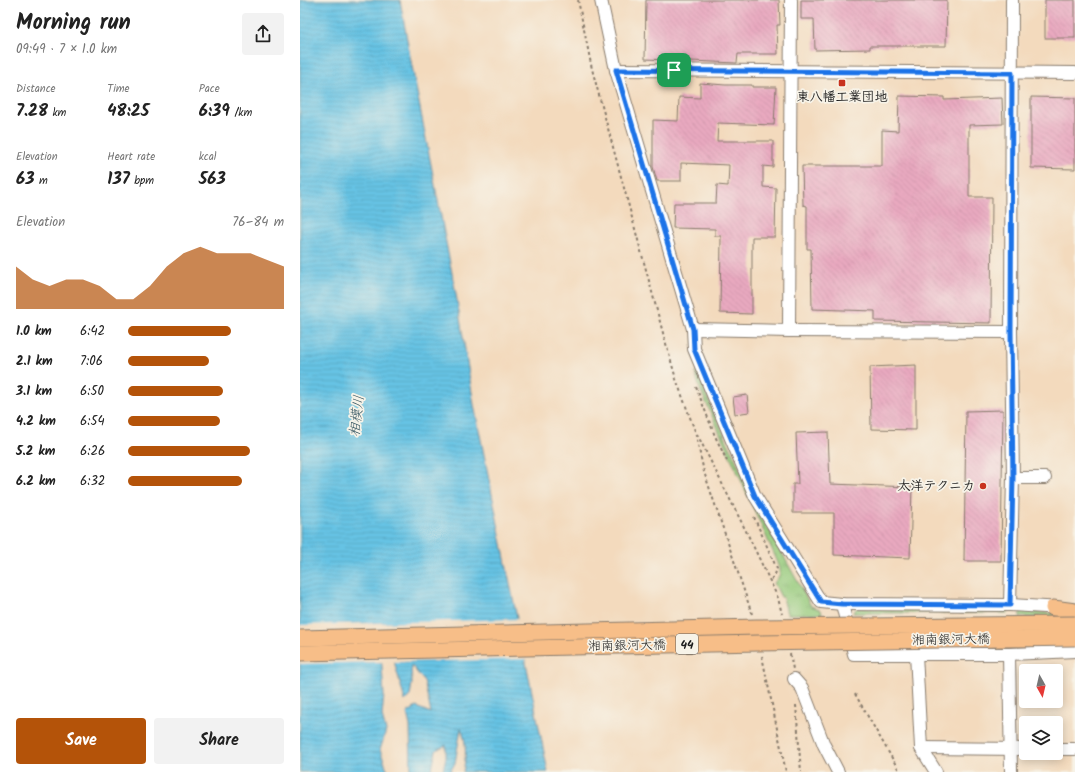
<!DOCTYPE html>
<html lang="en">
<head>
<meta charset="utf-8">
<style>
  :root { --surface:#fff; --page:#f2f2f2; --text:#222; --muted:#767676; --accent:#b45309 }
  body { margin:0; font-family:Kalam,"Klee One",sans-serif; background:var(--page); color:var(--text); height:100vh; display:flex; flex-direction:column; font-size:15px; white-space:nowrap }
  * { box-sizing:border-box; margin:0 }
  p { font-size:13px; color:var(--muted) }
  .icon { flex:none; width:22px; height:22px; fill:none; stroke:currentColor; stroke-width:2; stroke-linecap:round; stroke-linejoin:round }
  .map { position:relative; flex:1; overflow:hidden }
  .sheet { display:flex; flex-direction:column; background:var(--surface); width:300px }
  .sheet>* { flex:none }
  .needle { width:26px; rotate:172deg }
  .buttons { position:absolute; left:719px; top:664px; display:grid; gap:8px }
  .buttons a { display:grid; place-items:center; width:44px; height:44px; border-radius:4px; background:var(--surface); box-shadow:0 2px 10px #0003; font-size:20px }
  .pin { position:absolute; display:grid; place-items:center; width:34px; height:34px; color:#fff; margin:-17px; border-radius:8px; box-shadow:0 2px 6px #0006 }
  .round { display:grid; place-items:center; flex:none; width:42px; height:42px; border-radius:4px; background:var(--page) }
  .summary { display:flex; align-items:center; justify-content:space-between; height:68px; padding:0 16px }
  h1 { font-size:22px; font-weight:600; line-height:30px }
  .stats { display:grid; grid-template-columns:repeat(3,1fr); gap:6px; height:68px; padding:4px 16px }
  .stats div { display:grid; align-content:center }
  .stats b { font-size:17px; font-weight:600 }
  .stats small { font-size:11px; font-weight:400 }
  .stats p { font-size:11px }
  .chart { height:112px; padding:8px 16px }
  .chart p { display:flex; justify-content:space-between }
  .chart svg { width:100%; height:72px; margin-top:4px; fill:var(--accent); opacity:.7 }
  .button { display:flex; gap:8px; margin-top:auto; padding:8px 16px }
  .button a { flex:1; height:46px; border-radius:4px; background:var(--accent); color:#fff; font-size:16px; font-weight:600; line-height:46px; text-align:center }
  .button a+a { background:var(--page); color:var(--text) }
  ul { padding:0 16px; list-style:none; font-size:13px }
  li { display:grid; grid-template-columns:64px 48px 1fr; align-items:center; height:30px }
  li i { height:10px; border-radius:5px; background:var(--accent) }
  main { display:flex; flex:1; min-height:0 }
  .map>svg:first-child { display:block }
  .grass { fill:url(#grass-tufts); stroke:#59734c }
  .water { fill:url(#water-rules); stroke:#417080 }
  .pier { fill:#f3dabd }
  .building { fill:url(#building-back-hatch) }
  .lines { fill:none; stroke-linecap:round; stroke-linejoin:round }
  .minor-casing { stroke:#887b6c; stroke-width:14 }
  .major-casing { stroke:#887b6c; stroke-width:17 }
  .path { stroke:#887b6c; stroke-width:2; stroke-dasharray:3 3; stroke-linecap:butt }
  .minor { stroke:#fff; stroke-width:12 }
  .major { stroke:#f7be88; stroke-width:15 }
  .major-bridge-casing { stroke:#887b6c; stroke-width:17; stroke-linecap:butt }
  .major-bridge { stroke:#f7be88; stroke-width:15 }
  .route-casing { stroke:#fff; stroke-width:8 }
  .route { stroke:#1a73e8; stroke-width:5 }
  .poi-dot { fill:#c8321e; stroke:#f7f3e8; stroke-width:1.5 }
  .labels { text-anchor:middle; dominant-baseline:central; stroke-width:3.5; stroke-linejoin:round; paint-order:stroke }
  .shield { fill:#f7f3e8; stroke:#5e5c59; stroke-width:1 }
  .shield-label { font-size:12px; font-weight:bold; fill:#1c1c1c }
  .poi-label { font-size:13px; font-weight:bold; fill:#1c1c1c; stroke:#f7f3e8 }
  .street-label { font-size:13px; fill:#1c1c1c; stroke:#f7f3e8 }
  .water-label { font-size:14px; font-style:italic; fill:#365662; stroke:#f7f3e8 }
</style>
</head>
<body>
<main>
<section class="sheet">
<div class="summary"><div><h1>Morning run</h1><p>09:49 · 7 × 1.0 km</p></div><a class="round"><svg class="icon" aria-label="share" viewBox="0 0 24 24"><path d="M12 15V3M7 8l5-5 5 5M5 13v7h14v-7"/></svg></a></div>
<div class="stats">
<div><p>Distance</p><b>7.28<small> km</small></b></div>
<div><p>Time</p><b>48:25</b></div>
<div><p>Pace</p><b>6:39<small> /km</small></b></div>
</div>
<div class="stats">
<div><p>Elevation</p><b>63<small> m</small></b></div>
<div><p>Heart rate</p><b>137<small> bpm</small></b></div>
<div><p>kcal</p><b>563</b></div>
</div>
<div class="chart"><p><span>Elevation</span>76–84 m</p>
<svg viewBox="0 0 160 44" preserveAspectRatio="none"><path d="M0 44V18L10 26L20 30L30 26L40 26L50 30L60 38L70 38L80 30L90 18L100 10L110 6L120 10L130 10L140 10L150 14L160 18V44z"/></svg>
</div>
<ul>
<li><b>1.0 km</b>6:42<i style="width:66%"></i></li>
<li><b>2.1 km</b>7:06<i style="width:52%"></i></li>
<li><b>3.1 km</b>6:50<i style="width:61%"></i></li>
<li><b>4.2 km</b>6:54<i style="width:59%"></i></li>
<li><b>5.2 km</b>6:26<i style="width:78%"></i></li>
<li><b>6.2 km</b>6:32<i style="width:73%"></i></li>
</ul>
<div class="button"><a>Save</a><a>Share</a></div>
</section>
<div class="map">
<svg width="775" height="772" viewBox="0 0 775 772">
  <defs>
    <pattern id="grass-tufts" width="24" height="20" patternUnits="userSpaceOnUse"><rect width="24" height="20" fill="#96ca7b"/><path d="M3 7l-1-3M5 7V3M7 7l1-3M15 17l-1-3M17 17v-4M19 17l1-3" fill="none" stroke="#81ad6a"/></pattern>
    <pattern id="water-rules" width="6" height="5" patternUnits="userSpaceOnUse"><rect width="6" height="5" fill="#66c3e4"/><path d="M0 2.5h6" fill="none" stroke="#58a7c3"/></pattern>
    <pattern id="building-back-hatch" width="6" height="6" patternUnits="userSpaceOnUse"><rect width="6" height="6" fill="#e9a9c0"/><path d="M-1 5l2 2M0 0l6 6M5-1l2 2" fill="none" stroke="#c791a4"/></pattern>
  </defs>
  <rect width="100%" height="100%" fill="#f7f3e8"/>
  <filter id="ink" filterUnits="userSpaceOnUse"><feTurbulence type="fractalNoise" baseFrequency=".025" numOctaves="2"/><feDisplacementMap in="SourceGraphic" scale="8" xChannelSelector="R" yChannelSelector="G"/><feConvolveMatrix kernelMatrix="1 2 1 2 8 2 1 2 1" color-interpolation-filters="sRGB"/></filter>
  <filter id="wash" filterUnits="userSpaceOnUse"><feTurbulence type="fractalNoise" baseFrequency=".012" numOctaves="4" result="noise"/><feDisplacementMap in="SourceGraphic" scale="16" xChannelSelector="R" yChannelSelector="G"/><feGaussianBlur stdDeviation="0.9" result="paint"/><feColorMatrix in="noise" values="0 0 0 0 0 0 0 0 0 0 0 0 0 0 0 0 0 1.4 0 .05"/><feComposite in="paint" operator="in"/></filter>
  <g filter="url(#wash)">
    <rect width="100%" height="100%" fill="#f3dabd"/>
    <g class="grass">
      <path d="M 398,372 L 404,386 L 404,390 L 460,513 L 511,606 L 521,610 L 522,614 L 487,614 L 483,597 L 481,597 L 474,583 C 479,577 482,573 479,565 L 400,389 L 395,373 Z"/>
      <path d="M 557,608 L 708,610 L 708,613 L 553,613 Z"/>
      <path d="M 722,611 L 775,615 L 775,618 L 720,617 L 720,612 Z"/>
    </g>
    <path class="water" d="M 0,0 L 100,0 L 110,56 L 156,294 L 174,405 L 248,772 L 163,772 C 166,758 167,742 161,728 L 155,763 L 150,772 L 145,772 L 143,770 L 146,757 L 146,745 L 136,750 L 132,769 L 129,772 L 111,772 L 110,726 L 107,713 L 116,707 L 131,713 L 124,681 L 111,665 L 112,683 L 110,696 L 105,701 L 90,646 L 80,639 L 84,695 L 82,716 L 86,731 L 80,750 L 88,772 L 0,772 Z"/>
    <path class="pier" d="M 220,619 L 228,659 L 92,662 L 88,647 L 82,643 L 84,662 L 0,664 L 0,625 Z"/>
    <g id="blocks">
      <g class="building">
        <path d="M 346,0 L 479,0 L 480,25 L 477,25 L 478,54 L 438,54 L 437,63 L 345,59 Z"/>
        <path d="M 501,0 L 647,0 L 646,46 L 570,46 L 570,49 L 515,50 L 514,19 L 501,19 Z"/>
        <rect x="745" y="0" width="30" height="38"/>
        <path d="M 400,83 L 425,85 L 452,85 L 452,87 L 476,87 L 474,125 L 418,123 L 417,141 L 473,141 L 473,167 L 463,166 L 463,187 L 476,188 L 475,237 L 452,237 L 452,314 L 420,313 L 421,236 L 415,236 L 415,229 L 373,228 L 374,203 L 416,203 L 417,185 L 428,186 L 429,165 L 381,163 L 381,181 L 357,181 L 353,167 L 353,120 L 378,121 L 379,97 L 400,98 Z"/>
        <path d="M 599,96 L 644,97 L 644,100 L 702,98 L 703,124 L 669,125 L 669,197 L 692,197 L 691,323 L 575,321 L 575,311 L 512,309 L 511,249 L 507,249 L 507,206 L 503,205 L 502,166 L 582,166 L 582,130 L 598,131 Z"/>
        <path d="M 731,97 L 775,98 L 775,169 L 731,168 Z"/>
        <path d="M 616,365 L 616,430 L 571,429 L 570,367 Z"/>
        <path d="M 447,395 L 449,412 L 435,414 L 433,397 Z"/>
        <path d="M 703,410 L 701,561 L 664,561 L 666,411 Z"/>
        <path d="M 528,432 L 530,484 L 612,487 L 610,558 L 534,555 L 534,513 L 493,513 L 493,484 L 498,484 L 496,433 Z"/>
      </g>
    </g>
  </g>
  <g filter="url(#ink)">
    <use href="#blocks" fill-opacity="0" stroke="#887b6c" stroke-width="1"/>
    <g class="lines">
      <defs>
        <g id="minor">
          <path d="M 301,0 L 316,70 L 393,329 L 394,349 L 455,496 L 521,602 L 542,604 L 710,605 L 762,608"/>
          <path d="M 316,70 L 775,73"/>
          <path d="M 393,329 L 489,331 L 711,332 L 712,0"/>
          <path d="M 489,331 L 491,0"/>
          <path d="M 713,478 L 745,478"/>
          <path d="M 542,604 L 554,654 L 709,654 L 775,651"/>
          <path d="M 710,605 L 713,478 L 711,332"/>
          <path d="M 616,654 L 621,748 L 636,772"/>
          <path d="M 709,654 L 711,772"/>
          <path d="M 494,679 L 502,688 L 524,745 L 538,772"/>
          <path d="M 621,748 L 726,749"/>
          <path d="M 756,749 L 775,749"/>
        </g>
        <path id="major" d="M 753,608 L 775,611"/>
      </defs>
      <use href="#minor" class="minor-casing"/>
      <use href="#major" class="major-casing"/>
      <g class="path">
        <path d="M 278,0 L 292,69 L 363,333 L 376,379 L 395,431 L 404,472 L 452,614"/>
        <path d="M 396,387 L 415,436 L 427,461"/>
        <path d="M 397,434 L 448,535 L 478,598 L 482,614"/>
        <path d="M 454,517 L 477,569 L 474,577 L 470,580"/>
        <path d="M 490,654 L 493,669"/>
        <path d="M 462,656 L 486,772"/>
        <path d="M 555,694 L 600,772"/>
        <path d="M 496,705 L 501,772"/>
      </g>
      <use href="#minor" class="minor"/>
      <use href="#major" class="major"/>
      <defs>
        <g id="major-bridge">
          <path d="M 0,638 L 457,627 L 775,624"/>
          <path d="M 0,653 L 459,643 L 775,638"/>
        </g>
      </defs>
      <use href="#major-bridge" class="major-bridge-casing"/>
      <use href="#major-bridge" class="major-bridge"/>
    </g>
  </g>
  <g class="lines" filter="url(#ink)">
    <defs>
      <path id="route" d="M 316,70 L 712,73 L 711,332 L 713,478 L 710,605 L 542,604 L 521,602 L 455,496 L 394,349 L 393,329 Z"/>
    </defs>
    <use href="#route" class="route-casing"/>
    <use href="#route" class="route"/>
  </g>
  <g class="poi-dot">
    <rect x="538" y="79" width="8" height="8" rx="2"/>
    <circle cx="683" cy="486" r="4"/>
  </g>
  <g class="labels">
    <rect class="shield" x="376" y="634" width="22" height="20" rx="3"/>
    <g class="shield-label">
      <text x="387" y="644">44</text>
    </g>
    <g class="poi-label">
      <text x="542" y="97">東八幡工業団地</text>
      <text x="675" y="486" text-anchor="end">太洋テクニカ</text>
    </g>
    <g class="street-label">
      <text transform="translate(651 640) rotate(-1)">湘南銀河大橋</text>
      <text transform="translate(327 646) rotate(-1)">湘南銀河大橋</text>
    </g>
    <g class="water-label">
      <text transform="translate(57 416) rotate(-83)">相模川</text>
    </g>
  </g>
</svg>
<div class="buttons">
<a><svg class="needle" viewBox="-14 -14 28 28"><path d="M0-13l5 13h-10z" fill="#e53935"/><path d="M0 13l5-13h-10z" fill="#767676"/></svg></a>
<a><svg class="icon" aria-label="layers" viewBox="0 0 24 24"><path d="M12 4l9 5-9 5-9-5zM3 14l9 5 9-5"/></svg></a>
</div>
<div class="pin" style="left:374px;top:70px;background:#1e9e55"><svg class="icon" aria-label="arrive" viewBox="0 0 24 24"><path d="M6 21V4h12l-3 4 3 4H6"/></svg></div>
</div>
</main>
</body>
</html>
